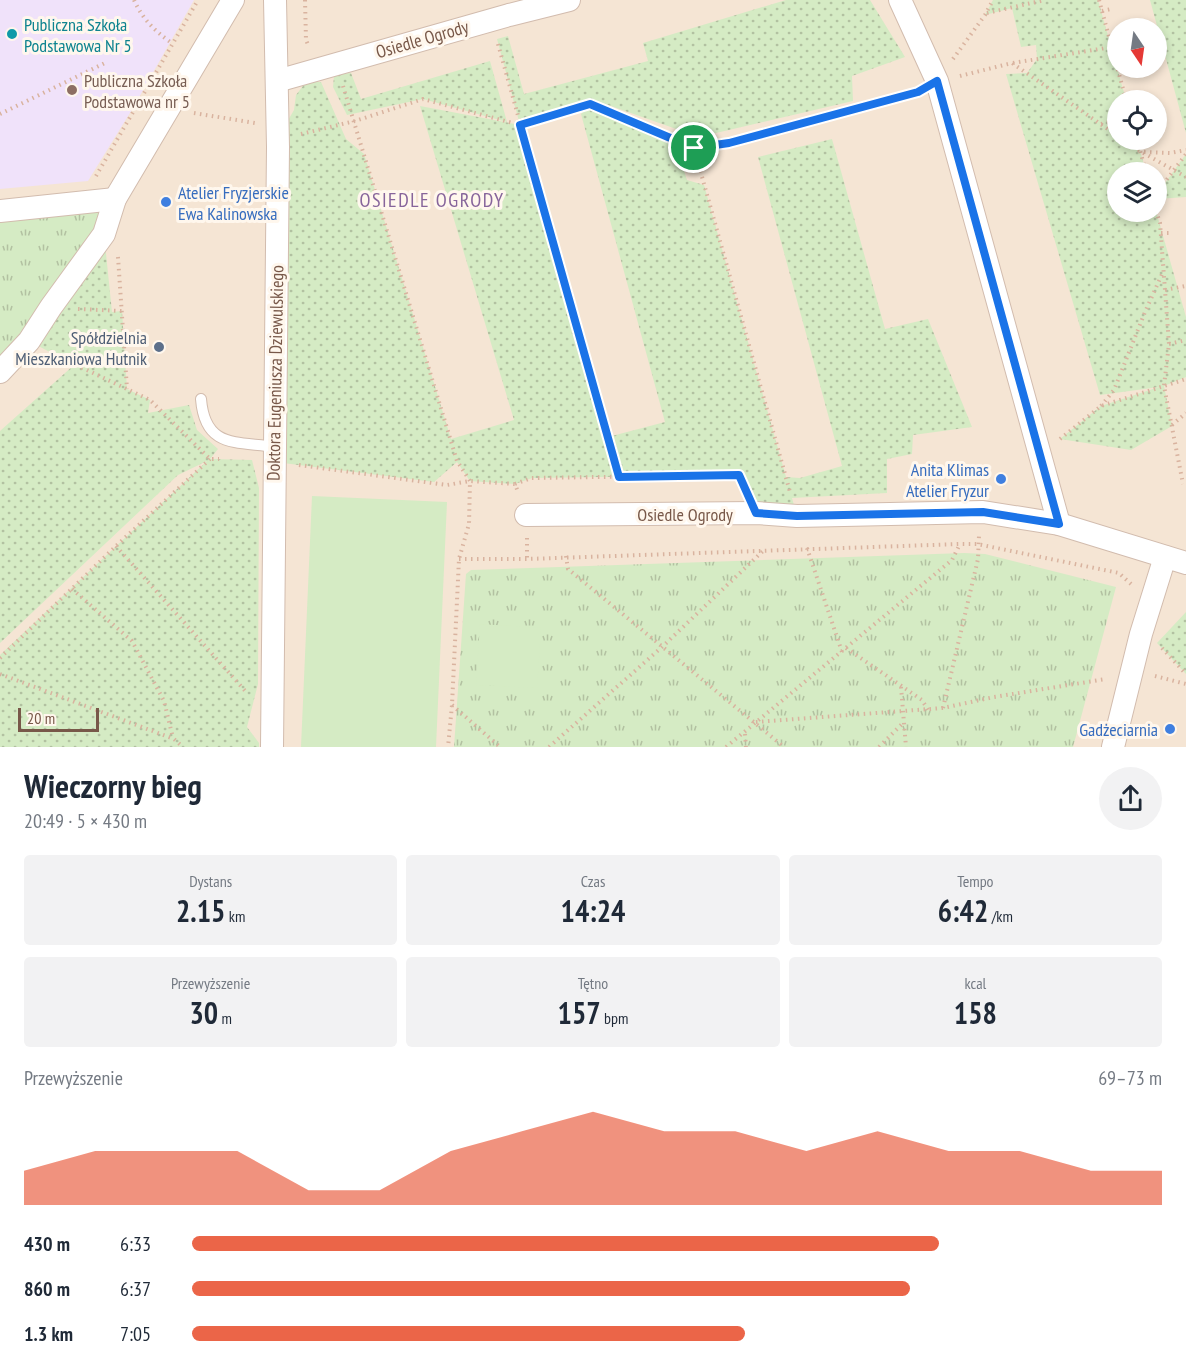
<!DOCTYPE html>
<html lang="pl">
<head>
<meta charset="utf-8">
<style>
  :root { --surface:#fff; --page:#f2f2f3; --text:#1f2937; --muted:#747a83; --accent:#eb6548 }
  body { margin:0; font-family:"PT Sans Narrow",sans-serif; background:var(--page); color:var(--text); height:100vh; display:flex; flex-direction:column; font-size:22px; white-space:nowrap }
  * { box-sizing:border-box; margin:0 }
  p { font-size:20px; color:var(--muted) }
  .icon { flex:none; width:33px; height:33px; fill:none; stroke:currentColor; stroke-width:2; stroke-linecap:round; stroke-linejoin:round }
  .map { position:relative; height:747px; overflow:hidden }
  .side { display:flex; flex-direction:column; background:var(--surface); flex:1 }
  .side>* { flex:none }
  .needle { width:39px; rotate:167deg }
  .buttons { position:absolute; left:1107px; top:18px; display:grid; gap:12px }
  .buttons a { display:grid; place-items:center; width:60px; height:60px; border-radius:50%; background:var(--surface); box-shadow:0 3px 9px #0003; font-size:30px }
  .scale { position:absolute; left:18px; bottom:15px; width:81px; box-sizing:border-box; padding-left:6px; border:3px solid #785849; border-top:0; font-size:16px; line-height:21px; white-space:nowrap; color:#785849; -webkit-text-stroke:4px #fff7ed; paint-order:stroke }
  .pin { position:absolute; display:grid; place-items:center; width:51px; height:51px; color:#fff; margin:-26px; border:3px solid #fff; border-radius:50%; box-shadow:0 2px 6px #0007 }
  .round { display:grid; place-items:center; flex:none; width:63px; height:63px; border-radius:32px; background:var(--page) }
  .overview { display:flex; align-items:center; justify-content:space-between; height:102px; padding:0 24px }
  h1 { font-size:33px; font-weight:700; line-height:45px }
  .stats { display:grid; grid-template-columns:repeat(3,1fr); gap:9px; height:102px; padding:6px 24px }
  .stats div { display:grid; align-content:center; border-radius:6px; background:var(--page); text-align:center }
  .stats b { font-size:30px; font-weight:700 }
  .stats small { font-size:16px; font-weight:400 }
  .stats p { font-size:16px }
  .chart { height:168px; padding:12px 24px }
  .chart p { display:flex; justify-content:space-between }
  .chart svg { width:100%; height:108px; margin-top:6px; fill:var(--accent); opacity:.7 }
  ul { padding:0 24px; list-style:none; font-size:20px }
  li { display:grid; grid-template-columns:96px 72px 1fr; align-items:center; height:45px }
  li i { height:15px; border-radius:8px; background:var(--accent) }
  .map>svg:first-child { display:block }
  .residential { fill:#f5e5d4; fill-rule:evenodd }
  .education { fill:#f0e2fa }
  .grass { fill:url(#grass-dots) }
  .park { fill:url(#park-tufts) }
  .pitch { fill:#d5ebc4 }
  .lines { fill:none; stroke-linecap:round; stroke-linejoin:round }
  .service-casing { stroke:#d2bcae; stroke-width:12 }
  .minor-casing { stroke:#d2bcae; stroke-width:24 }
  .path { stroke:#d9b39f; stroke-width:4; stroke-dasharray:1.5 4.5; stroke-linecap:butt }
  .service { stroke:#fff; stroke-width:10 }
  .minor { stroke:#fff; stroke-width:22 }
  .route-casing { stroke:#fff; stroke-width:12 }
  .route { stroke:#1a73e8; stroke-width:8 }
  .culture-dot { fill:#0f9aa8; stroke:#fff7ed; stroke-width:2 }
  .education-dot { fill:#8d6e63; stroke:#fff7ed; stroke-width:2 }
  .shop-dot { fill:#3f7fe0; stroke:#fff7ed; stroke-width:2 }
  .service-dot { fill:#5c6f8a; stroke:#fff7ed; stroke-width:2 }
  .labels { text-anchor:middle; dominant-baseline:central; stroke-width:6; stroke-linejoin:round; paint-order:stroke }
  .culture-label { font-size:18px; fill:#0d838f; stroke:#fff7ed; text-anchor:start }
  .street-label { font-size:18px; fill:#785849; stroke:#fff7ed }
  .education-label { font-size:18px; fill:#785e54; stroke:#fff7ed; text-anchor:start }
  .shop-label { font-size:18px; fill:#366cbe; stroke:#fff7ed; text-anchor:end }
  .service-label { font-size:18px; fill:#4e5e75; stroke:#fff7ed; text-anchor:end }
  .neighbourhood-label { font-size:20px; letter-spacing:1.5px; fill:#87659b; stroke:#fff7ed }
</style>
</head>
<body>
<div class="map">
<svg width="1186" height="747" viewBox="0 0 1186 747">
  <defs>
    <pattern id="grass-dots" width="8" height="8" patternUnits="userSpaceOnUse" patternTransform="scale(1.5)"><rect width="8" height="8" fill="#d5ebc4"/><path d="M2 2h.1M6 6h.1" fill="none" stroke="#b2c1a1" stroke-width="1.8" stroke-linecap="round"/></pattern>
    <pattern id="park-tufts" width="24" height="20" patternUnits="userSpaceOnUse" patternTransform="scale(1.5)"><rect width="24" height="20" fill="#d5ebc4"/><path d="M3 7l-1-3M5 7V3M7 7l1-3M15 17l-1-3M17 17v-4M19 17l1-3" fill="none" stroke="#b2c1a1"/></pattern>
  </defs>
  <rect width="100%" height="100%" fill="#fdf3e6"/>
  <path class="residential" d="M 0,0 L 1186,0 L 1186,747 L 0,747 ZM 1118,28 L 1156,28 L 1156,68 L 1118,68 ZM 1118,100 L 1156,100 L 1156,140 L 1118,140 ZM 1118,172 L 1156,172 L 1156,212 L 1118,212 Z"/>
  <path class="education" d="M 0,0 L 194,0 L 133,108 L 88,181 L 0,189 Z"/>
  <g class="grass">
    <path d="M 786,0 L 870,0 L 905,57 L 852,76 L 853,101 L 699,137 L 591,99 L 520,125 L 608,437 L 665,422 L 581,114 L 590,104 L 675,144 L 687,180 L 704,185 L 786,477 L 800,478 L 842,466 L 758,157 L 832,139 L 885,329 L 928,319 L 972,427 L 913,435 L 912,454 L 887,459 L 887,493 L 792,498 L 797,516 L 756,513 L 738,475 L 532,478 L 515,484 L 470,481 L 457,462 L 434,482 L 275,462 L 277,139 L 294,110 L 296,95 L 306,82 L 321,82 L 346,139 L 364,154 L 451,439 L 514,420 L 420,106 L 520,125 L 497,39 L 508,36 L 524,94 L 648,61 L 643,43 Z"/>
    <path d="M 993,0 L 1098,0 L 1126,100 L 1118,100 L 1118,140 L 1137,140 L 1146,172 L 1118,172 L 1118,212 L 1156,211 L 1186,317 L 1186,377 L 1164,386 L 1172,426 L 1131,450 L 1060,439 L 1101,406 L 1159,387 L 1100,395 L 1006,74 L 1027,73 L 1037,59 L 1036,45 L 1021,47 L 1012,8 L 985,15 Z"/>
    <path d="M 1150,0 L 1186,0 L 1186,135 L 1186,133 Z"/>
    <path d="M 490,61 L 507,122 L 423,99 L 347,115 L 333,87 L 334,76 L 339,74 L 351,73 L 361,99 Z"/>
    <path d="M 1186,154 L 1186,197 L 1157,199 L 1157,194 Z"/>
    <path d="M 104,234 L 112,312 L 122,311 L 127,389 L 150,400 L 148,413 L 189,405 L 197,430 L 218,449 L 210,459 L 252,460 L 259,488 L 258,684 L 247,727 L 259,743 L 259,747 L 0,747 L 0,655 L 207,461 L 178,475 L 0,643 L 0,431 L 74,365 L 29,341 Z"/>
    <path d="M 1186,612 L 1186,674 L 1157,643 Z"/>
  </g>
  <g class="park">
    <path d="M 115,199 L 0,372 L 0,211 Z"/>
    <path d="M 964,553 L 985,554 L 1116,587 L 1073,747 L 454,747 L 466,574 L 471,570 Z"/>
  </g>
  <g class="pitch">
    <path d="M 312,496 L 447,502 L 436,747 L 301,747 Z"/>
    <path d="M 480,624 L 541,628 L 537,688 L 476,685 Z"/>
  </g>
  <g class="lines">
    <defs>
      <path id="service" d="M 201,399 C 205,449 237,441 275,447"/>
      <g id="minor">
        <path d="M 900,0 L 937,81 L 1059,524"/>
        <path d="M 277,81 L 509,15 L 569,0"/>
        <path d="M 0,211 L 115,199"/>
        <path d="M 0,372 L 29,341 L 51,307 L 104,234 L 115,199 L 233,0"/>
        <path d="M 526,515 L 756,513 L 797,516 L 983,512 L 1059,524 L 1186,563"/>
        <path d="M 272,747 L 278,147 L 275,0"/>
        <path d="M 1113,747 L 1141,634 L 1165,557"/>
      </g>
    </defs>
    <use href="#service" class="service-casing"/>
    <use href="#minor" class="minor-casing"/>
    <g class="path">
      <path d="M 134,0 C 143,20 155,31 173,44"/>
      <path d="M 305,0 L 306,40 L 309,47"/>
      <path d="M 1099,0 L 1126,100"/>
      <path d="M 1102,11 L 1111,9"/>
      <path d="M 987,13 L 1045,0"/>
      <path d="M 498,44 L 619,477"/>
      <path d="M 953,59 L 985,15 L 993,0"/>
      <path d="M 1013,63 L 1112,47"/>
      <path d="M 960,76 L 1012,63 L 1118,136"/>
      <path d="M 343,86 L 457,461 L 470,481 L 469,524 L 459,559 L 452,705 L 448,747"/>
      <path d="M 194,113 L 255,123"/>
      <path d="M 0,114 L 107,62"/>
      <path d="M 1101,124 L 1118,120"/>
      <path d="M 301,134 L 355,121 L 423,99 L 520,125 L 590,104 L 694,148 L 729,143 L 917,93"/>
      <path d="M 1123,140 L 1140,151 L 1186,177"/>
      <path d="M 1137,140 L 1146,172"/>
      <path d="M 694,148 L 790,492"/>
      <path d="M 1144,152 L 1170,153 L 1186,150"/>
      <path d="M 96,176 L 198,0"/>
      <path d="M 1156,194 L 1186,154"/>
      <path d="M 1156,211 L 1160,223 L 1169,344 L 1164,386 L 1183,484"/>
      <path d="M 1161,233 L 1171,233"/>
      <path d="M 118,257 L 127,389"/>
      <path d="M 1165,290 L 1185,286"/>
      <path d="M 78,309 L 122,311"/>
      <path d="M 1169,344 L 1186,340"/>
      <path d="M 49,352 L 150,400 L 210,459 L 219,459"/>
      <path d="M 1101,406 L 1114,390 L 1145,312 L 1163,272"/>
      <path d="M 1172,425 L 1186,413"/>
      <path d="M 1060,439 L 1101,406 L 1186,379"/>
      <path d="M 299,465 L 447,485 L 470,481 L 515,484 L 518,492"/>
      <path d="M 515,484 L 531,478 L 739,475 L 745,488"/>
      <path d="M 527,538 L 527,559"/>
      <path d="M 116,546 L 247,693"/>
      <path d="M 807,548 L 842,652"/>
      <path d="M 566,556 L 568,569 L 784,747"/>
      <path d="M 459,559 L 527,559 L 960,544 L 977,544 L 1119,573 L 1131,584"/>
      <path d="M 72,589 L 132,641 L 164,701 L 173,738"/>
      <path d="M 846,648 L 922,700 L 928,710"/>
      <path d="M 1162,648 L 1186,674"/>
      <path d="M 0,658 L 116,546 L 210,459"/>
      <path d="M 0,674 L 174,739 L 183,747"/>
      <path d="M 1155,676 L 1186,684"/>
      <path d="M 901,687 L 906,747"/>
      <path d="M 452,705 L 500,747"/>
      <path d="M 943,708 L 978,559 L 979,536"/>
      <path d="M 756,722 L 943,708 L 994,697 L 1106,679"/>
      <path d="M 745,734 L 746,747"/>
      <path d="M 549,747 L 662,647 L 764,550"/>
      <path d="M 726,747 L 952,560 L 960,544"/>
      <path d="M 879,747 L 903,723"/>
    </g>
    <use href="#service" class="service"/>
    <use href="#minor" class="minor"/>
  </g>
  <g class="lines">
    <defs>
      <path id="route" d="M 937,81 L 1059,524 L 983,512 L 797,516 L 756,513 L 739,475 L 619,477 L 520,125 L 590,104 L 694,148 L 729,143 L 918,92 Z"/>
    </defs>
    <use href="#route" class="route-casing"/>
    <use href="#route" class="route"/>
  </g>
  <circle class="culture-dot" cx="12" cy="34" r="6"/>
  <circle class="education-dot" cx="72" cy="90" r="6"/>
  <g class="shop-dot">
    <circle cx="166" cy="202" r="6"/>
    <circle cx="1001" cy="479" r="6"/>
    <circle cx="1170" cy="729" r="6"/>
  </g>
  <circle class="service-dot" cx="159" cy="347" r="6"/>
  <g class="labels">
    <g class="culture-label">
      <text x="24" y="24">Publiczna Szkoła<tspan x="24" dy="21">Podstawowa Nr 5</tspan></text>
    </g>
    <g class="street-label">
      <text transform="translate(422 39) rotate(-16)">Osiedle Ogrody</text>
      <text transform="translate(275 373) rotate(-89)">Doktora Eugeniusza Dziewulskiego</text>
      <text x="685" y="514">Osiedle Ogrody</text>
    </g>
    <g class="education-label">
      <text x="84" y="80">Publiczna Szkoła<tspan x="84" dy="21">Podstawowa nr 5</tspan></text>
    </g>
    <g class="shop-label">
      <text x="178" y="192" text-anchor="start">Atelier Fryzjerskie<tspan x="178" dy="21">Ewa Kalinowska</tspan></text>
      <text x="989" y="469">Anita Klimas<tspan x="989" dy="21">Atelier Fryzur</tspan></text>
      <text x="1158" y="729">Gadżeciarnia</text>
    </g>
    <g class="service-label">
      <text x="147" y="337">Spółdzielnia<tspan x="147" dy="21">Mieszkaniowa Hutnik</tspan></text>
    </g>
    <g class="neighbourhood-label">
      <text x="432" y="200">OSIEDLE OGRODY</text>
    </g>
  </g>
</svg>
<div class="buttons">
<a><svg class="needle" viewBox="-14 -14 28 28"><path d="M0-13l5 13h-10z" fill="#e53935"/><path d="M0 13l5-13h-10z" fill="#747a83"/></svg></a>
<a><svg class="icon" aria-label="locate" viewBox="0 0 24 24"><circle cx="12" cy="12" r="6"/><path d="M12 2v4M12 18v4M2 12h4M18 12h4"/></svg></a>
<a><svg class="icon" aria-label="layers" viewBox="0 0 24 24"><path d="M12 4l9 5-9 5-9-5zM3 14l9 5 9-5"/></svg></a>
</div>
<div class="scale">20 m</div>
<div class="pin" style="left:694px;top:148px;background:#1e9e55"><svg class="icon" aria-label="arrive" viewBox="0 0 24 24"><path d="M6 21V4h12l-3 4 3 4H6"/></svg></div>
</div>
<section class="side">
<div class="overview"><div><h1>Wieczorny bieg</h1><p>20:49 · 5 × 430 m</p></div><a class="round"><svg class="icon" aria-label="share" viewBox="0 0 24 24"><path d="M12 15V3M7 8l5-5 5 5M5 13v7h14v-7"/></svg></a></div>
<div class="stats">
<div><p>Dystans</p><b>2.15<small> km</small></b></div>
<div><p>Czas</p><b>14:24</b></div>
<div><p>Tempo</p><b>6:42<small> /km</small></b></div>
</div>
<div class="stats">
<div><p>Przewyższenie</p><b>30<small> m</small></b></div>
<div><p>Tętno</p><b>157<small> bpm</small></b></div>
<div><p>kcal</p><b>158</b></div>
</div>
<div class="chart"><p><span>Przewyższenie</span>69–73 m</p>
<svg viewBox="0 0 160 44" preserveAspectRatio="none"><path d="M0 44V30L10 22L20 22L30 22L40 38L50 38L60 22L70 14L80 6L90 14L100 14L110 22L120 14L130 22L140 22L150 30L160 30V44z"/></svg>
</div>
<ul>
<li><b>430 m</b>6:33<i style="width:77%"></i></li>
<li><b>860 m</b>6:37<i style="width:74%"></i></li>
<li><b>1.3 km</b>7:05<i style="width:57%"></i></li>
</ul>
</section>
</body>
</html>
